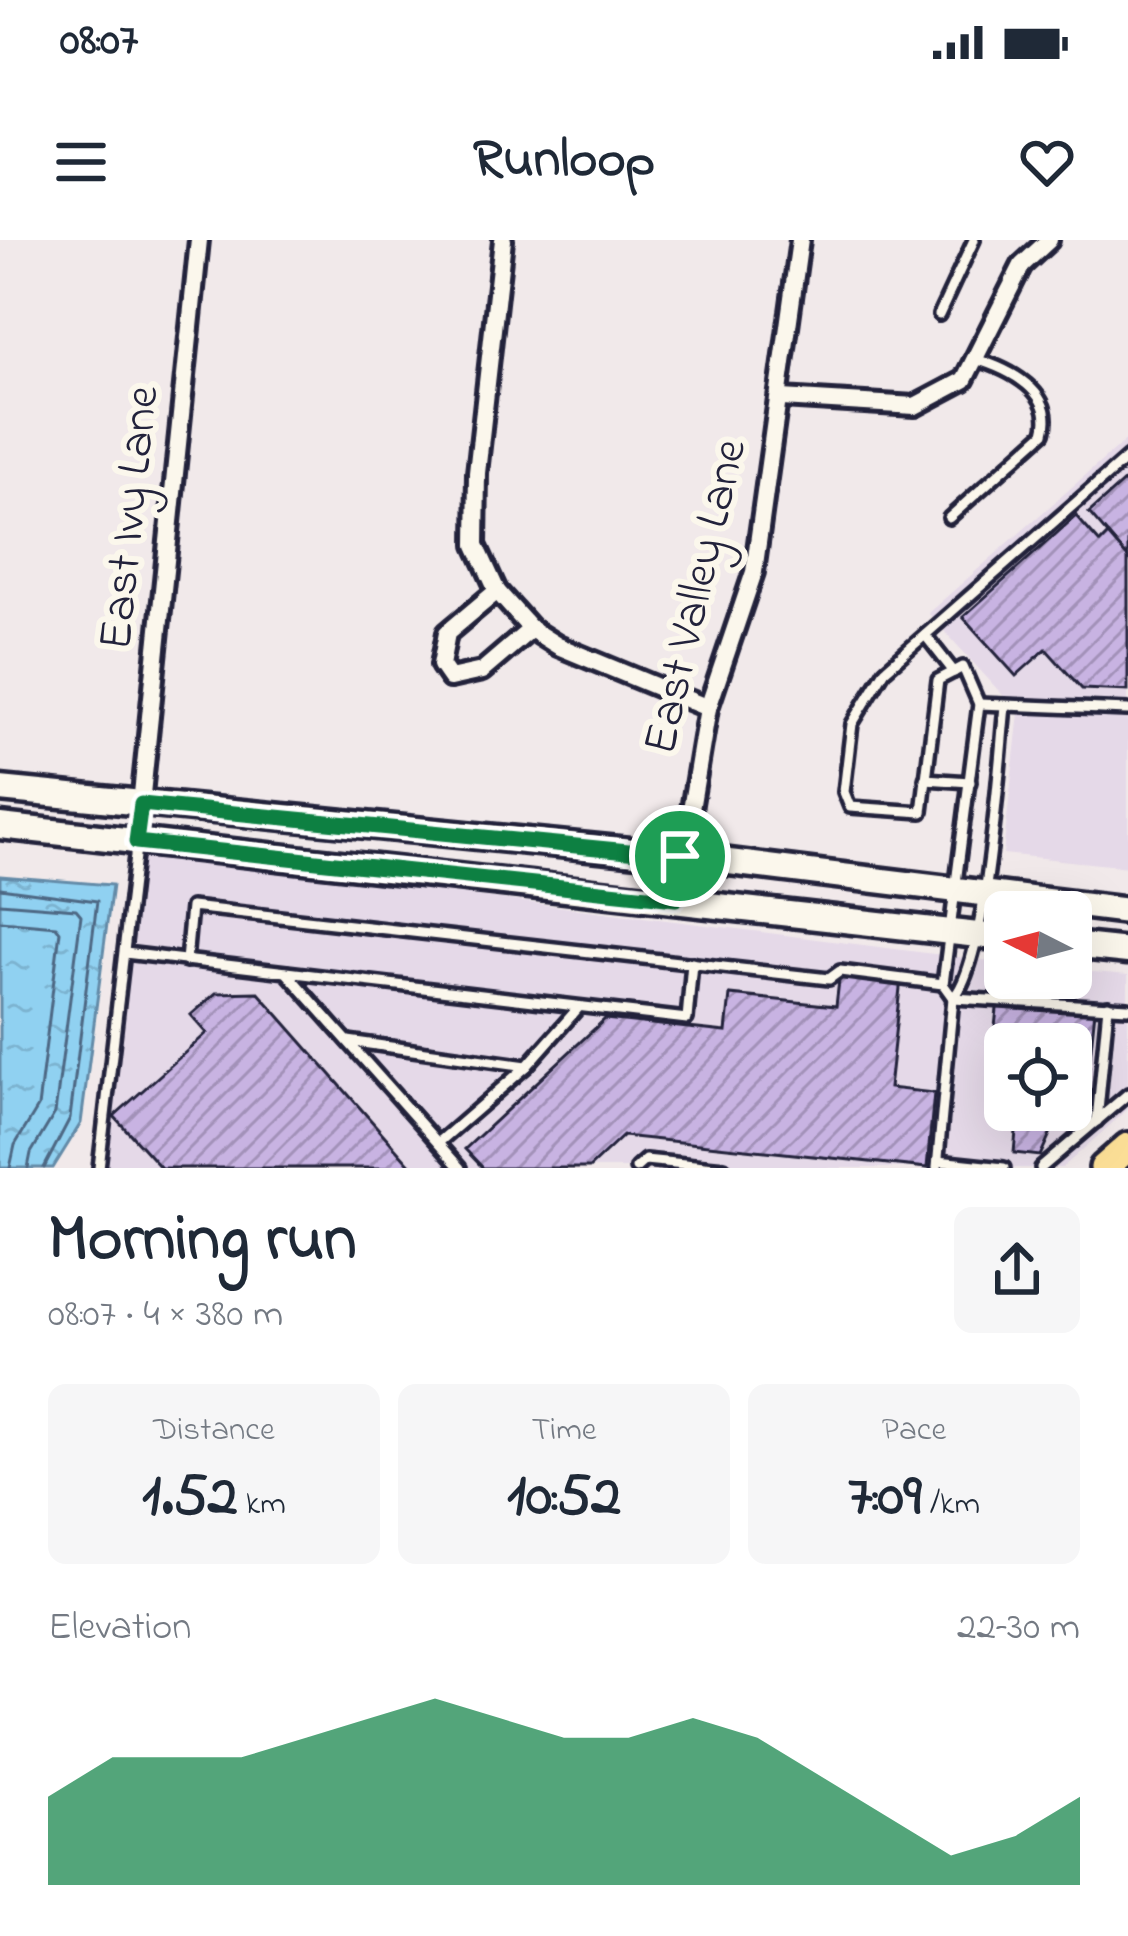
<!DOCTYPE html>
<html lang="en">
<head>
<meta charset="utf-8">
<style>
  :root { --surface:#fff; --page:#f6f6f7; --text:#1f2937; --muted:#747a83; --accent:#0b8043 }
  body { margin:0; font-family:"Indie Flower",sans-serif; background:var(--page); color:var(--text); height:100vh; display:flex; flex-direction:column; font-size:45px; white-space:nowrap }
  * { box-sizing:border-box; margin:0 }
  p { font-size:39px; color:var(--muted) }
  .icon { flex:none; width:66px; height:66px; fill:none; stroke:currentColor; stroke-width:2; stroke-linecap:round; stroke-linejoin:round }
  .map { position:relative; height:928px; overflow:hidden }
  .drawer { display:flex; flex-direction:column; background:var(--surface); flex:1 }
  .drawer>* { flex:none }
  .needle { width:78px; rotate:276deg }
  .buttons { position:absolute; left:984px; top:651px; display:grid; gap:24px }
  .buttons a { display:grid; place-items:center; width:108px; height:108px; border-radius:18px; background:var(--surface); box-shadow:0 12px 48px #0002; font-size:60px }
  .pin { position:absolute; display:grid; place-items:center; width:102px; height:102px; color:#fff; margin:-51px; border:6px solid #fff; border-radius:50%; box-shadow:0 3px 12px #0007 }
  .round { display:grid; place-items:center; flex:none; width:126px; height:126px; border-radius:18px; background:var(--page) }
  .overview { display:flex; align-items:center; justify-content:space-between; height:204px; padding:0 48px }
  h1 { font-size:66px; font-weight:700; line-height:90px }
  .metrics { display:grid; grid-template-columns:repeat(3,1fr); gap:18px; height:204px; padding:12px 48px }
  .metrics div { display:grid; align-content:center; border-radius:18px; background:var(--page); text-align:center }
  .metrics b { font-size:60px; font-weight:700 }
  .metrics small { font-size:33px; font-weight:400 }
  .metrics p { font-size:33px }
  .chart { height:336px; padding:24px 48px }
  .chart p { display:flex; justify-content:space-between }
  .chart svg { width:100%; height:216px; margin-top:12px; fill:var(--accent); opacity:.7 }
  .status { display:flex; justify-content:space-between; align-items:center; height:84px; padding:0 60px; background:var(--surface); direction:ltr }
  .status svg { height:33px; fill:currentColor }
  header { display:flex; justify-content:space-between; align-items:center; height:156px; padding:0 48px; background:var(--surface); font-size:54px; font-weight:700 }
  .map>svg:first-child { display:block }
  .built { fill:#e5d9e8; fill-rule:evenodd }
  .water { fill:url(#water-ripples); stroke:#648ba8; stroke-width:3 }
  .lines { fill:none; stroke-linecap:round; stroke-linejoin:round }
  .shore { stroke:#4e6884; stroke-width:3 }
  .building { fill:url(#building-hatch); stroke:#22223b; stroke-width:3 }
  .service-casing { stroke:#22223b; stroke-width:18 }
  .minor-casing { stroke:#22223b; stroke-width:26 }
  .secondary-casing { stroke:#22223b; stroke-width:33 }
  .primary-casing { stroke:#22223b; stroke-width:36 }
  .service { stroke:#fbf7ec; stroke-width:9 }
  .minor { stroke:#fbf7ec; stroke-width:16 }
  .secondary { stroke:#fbf7ec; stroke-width:24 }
  .primary { stroke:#fbde96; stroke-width:27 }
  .route-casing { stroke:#fff; stroke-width:24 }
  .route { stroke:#0b8043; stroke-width:15 }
  .labels { text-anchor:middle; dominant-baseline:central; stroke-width:12; stroke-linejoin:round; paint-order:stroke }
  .street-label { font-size:48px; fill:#22223b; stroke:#fbf7ec }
</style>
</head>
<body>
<div class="status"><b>08:07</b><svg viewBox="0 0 49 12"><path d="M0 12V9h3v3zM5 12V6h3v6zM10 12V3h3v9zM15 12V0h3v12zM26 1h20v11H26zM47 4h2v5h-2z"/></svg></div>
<header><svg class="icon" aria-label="menu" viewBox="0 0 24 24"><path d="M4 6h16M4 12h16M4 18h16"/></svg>Runloop<svg class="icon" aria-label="heart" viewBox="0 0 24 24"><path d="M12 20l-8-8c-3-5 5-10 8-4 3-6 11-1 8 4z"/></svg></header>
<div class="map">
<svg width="1128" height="928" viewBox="0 0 1128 928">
  <defs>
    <pattern id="water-ripples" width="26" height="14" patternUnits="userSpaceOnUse" patternTransform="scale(3)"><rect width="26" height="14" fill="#90d1f1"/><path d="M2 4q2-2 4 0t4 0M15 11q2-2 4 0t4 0" fill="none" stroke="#7cb3d0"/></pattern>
    <pattern id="building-hatch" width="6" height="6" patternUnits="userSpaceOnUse" patternTransform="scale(3)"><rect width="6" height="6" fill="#c8b3e2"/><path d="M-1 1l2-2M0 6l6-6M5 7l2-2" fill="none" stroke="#a291b8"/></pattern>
  </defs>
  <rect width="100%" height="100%" fill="#f1e9ea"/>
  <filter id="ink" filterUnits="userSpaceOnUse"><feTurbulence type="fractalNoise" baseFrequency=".00833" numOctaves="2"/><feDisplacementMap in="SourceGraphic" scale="24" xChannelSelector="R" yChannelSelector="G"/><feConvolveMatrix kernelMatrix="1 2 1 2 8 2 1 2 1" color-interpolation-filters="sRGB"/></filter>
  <g filter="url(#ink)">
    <g class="built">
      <path d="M 1128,198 L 1128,627 L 1003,614 L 1019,473 L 928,373 Z"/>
      <path d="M 139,613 L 1005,723 L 1005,738 L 1071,738 L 1071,730 L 1128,735 L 1128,869 L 1062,928 L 102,928 ZM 1005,804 L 1071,804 L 1071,870 L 1005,870 Z"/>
    </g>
    <path class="water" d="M 0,636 L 112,645 L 81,883 L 53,928 L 0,928 Z"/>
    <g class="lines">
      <g class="shore">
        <path d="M 0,648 L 97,661 L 70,878 L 44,928"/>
        <path d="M 0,663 L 76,669 L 81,675 L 55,873 L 31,913 L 28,928"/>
        <path d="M 0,681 L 56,686 L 60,691 L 38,867 L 15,905 L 10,928"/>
      </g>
    </g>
    <g class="building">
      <path d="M 1128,238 L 1128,318 L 1089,273 Z"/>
      <path d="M 1076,276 L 1100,303 L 1108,295 L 1128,318 L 1128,451 L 1082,449 L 1046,409 L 1016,436 L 963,377 Z"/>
      <path d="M 840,732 L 901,739 L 889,848 L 934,853 L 927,928 L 623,896 L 589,928 L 483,928 L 465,909 L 605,779 L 726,792 L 730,755 L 836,766 Z"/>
      <path d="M 258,752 L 413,928 L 161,928 L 114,876 L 207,793 L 191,775 L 216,753 Z"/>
      <path d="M 998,760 L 1095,770 L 1087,846 L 1071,848 L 1071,804 L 1005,804 L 1005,843 L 989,841 Z"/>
      <path d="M 1018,870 L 1061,870 L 1040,916 L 1014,913 Z"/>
    </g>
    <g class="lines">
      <defs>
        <g id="service">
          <path d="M 939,75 L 974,0"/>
          <path d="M 949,278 L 1044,193 C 1056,152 1009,129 975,119"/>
          <path d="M 925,395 L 954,432"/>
          <path d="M 979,464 L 1128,470"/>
          <path d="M 925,539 L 970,542"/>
          <path d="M 125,713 L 687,779 L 692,723"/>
          <path d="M 186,721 L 191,667 L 829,739 L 840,731 L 943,744"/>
          <path d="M 286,732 L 460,928"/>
          <path d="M 953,758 L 943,744 L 979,464 L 963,427 L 938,440 L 922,572 L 850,567 L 844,552 L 852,484 L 885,430 L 1128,217"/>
          <path d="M 953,758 L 1128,768"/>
          <path d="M 348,801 L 527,826 L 579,767"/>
          <path d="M 1097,881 L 1108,766"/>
          <path d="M 438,903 L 527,826"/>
          <path d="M 938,921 L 1004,928"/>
          <path d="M 99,928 L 141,564"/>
          <path d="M 636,928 L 645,920 L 724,928"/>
          <path d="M 937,928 L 953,758 C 987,723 999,524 1005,466"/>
          <path d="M 1041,928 L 1128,854"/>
        </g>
        <g id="minor">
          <path d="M 503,0 L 477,233 L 476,305 L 497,351 L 531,389 L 558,406 L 708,468"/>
          <path d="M 782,158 L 915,166 L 964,140 L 1022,25 L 1049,0"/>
          <path d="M 497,351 L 447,393 L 441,425 L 450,438 L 482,431 L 531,389"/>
          <path d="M 141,564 L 199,0"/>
          <path d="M 676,659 L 708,468 L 754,332 L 800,0"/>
        </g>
        <g id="secondary">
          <path d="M 0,549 L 680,616 L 1128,671"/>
          <path d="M 0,586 L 1005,698"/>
          <path d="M 1071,705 L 1128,711"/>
        </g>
        <path id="primary" d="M 1104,928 L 1128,907"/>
      </defs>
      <use href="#service" class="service-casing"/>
      <use href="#minor" class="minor-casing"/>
      <use href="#secondary" class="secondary-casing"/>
      <use href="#primary" class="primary-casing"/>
      <use href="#service" class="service"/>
      <use href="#minor" class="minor"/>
      <use href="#secondary" class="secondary"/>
      <use href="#primary" class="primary"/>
    </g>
  </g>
  <g class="lines" filter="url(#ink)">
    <defs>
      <path id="route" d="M 141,564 L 680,616 L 676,659 L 136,602 Z"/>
    </defs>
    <use href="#route" class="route-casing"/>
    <use href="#route" class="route"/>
  </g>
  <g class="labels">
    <g class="street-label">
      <text transform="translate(131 278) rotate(-84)">East Ivy Lane</text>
      <text transform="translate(697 357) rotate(-77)">East Valley Lane</text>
    </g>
  </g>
</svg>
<div class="buttons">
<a><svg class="needle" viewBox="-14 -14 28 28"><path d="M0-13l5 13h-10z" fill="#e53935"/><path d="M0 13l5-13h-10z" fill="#747a83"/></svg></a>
<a><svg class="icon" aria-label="locate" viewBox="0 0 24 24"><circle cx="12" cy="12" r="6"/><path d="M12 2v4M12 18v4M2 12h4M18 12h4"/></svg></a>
</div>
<div class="pin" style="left:680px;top:616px;background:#1e9e55"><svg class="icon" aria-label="arrive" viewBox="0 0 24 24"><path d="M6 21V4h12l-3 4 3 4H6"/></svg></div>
</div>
<section class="drawer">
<div class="overview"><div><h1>Morning run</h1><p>08:07 · 4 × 380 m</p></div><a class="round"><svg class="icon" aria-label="share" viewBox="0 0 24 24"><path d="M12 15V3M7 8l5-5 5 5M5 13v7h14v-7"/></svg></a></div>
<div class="metrics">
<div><p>Distance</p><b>1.52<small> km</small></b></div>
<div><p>Time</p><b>10:52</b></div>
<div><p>Pace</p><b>7:09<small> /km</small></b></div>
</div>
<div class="chart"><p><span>Elevation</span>22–30 m</p>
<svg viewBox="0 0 160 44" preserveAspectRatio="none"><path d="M0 44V26L10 18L20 18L30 18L40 14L50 10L60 6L70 10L80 14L90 14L100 10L110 14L120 22L130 30L140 38L150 34L160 26V44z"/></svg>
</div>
</section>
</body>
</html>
